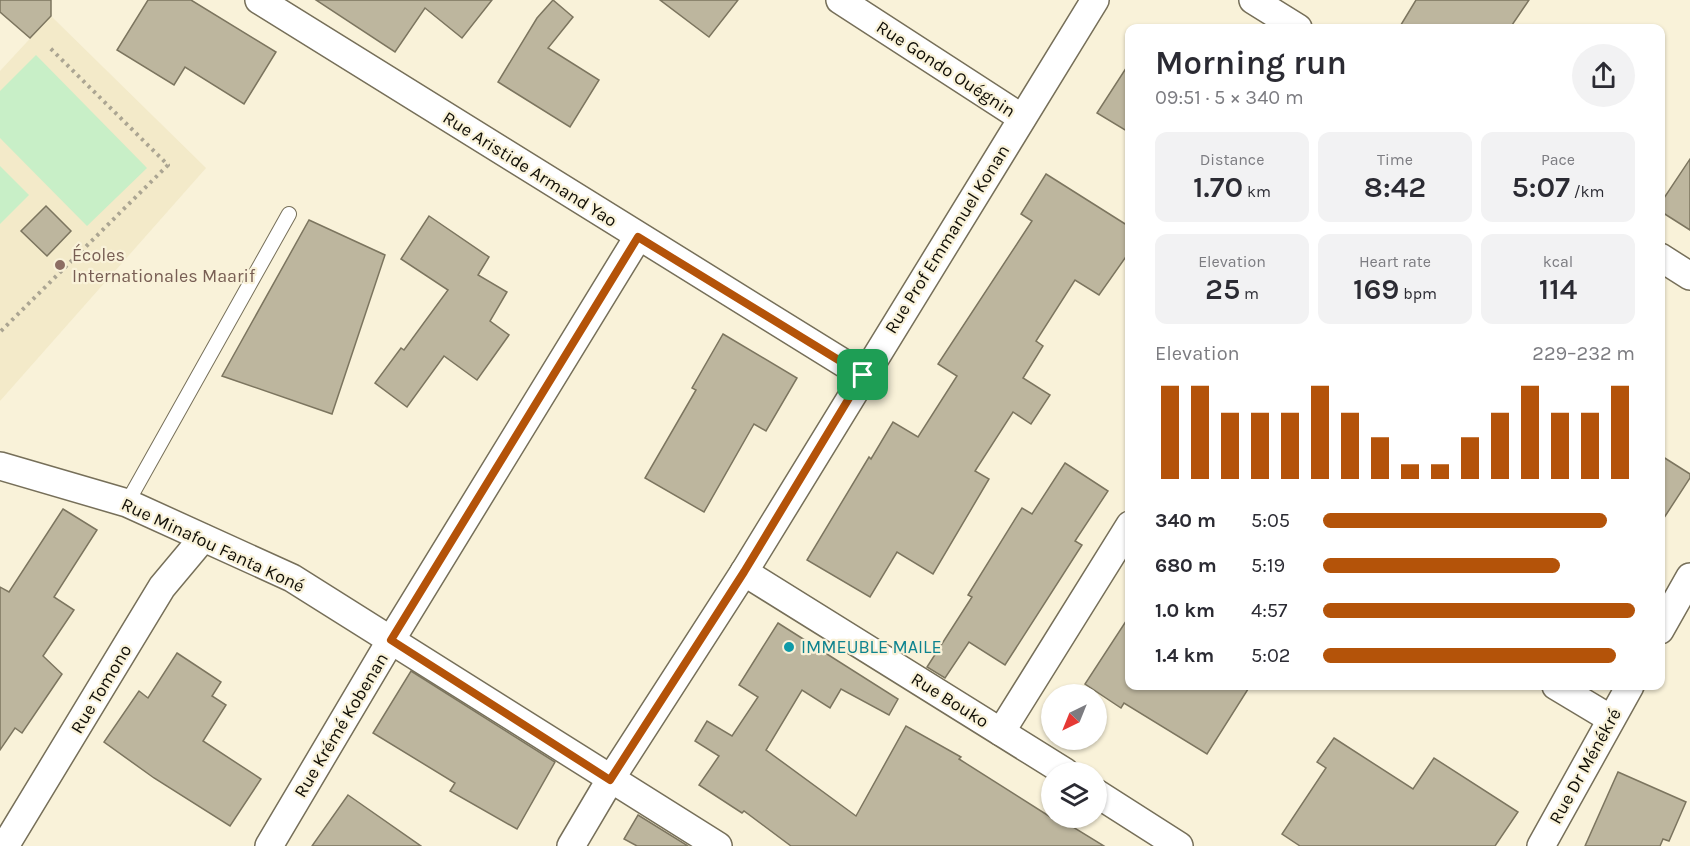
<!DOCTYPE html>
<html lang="en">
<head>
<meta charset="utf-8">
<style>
  :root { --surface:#fff; --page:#f2f2f3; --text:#2b2b33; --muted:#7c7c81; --accent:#b45309 }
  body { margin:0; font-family:Karla,sans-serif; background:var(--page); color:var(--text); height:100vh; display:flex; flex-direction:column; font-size:22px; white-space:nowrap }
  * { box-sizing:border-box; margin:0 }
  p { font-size:20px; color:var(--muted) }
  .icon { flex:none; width:33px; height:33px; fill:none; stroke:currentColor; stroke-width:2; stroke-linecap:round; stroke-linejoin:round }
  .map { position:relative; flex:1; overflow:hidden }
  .sheet { position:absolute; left:1125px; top:24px; width:540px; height:666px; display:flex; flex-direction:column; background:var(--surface); border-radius:12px; box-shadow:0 2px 4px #0004 }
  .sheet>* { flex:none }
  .needle { width:39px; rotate:223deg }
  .buttons { position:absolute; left:1041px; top:684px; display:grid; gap:12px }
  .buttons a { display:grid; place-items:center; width:66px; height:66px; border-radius:50%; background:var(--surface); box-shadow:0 2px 4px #0004; font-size:30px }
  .pin { position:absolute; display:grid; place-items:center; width:51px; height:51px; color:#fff; margin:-26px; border-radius:12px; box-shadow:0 3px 9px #0006 }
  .round { display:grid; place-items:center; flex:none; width:63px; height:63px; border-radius:32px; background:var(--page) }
  .summary { display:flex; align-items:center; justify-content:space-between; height:102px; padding:0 30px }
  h1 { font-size:33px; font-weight:600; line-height:45px }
  .figures { display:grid; grid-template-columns:repeat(3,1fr); gap:9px; height:102px; padding:6px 30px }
  .figures div { display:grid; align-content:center; border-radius:12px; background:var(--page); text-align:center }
  .figures b { font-size:30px; font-weight:600 }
  .figures small { font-size:16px; font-weight:400 }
  .figures p { font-size:16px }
  .chart { height:168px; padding:12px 30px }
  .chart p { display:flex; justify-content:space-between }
  .chart svg { width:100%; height:108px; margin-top:6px; stroke:var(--accent); stroke-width:6 }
  ul { padding:0 30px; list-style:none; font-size:20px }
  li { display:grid; grid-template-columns:96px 72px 1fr; align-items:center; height:45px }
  li i { height:15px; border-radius:8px; background:var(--accent) }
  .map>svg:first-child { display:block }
  .built { fill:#f3eac9 }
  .green { fill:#c8efc7 }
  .building { fill:#bdb69e; stroke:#7c755f; stroke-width:1.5 }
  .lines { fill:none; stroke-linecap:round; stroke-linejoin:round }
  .service-casing { stroke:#766f59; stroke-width:16 }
  .minor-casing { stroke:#766f59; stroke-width:30 }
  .path { stroke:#aba592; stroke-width:4; stroke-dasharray:3 4.5; stroke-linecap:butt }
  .service { stroke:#fff; stroke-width:14 }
  .minor { stroke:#fff; stroke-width:27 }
  .route-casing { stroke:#fff; stroke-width:12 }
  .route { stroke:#b45309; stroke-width:8 }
  .education-dot { fill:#8d6e63; stroke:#f9f2d9; stroke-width:2 }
  .culture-dot { fill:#0f9aa8; stroke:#f9f2d9; stroke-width:2 }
  .labels { text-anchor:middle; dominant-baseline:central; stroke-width:4.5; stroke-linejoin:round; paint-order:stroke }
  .street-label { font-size:18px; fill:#100e06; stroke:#f9f2d9 }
  .education-label { font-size:18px; fill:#785e54; stroke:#f9f2d9; text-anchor:start }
  .culture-label { font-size:18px; fill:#0d838f; stroke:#f9f2d9; text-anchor:start }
</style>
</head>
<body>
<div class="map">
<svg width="1690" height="846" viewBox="0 0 1690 846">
  <rect width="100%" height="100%" fill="#f9f2d9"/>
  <path class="built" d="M 51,16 L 206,168 L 0,401 L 0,71 Z"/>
  <g class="green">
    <path d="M 36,55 L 147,168 L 87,226 L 0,138 L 0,91 Z"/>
    <path d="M 0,166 L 29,195 L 0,224 Z"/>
  </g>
  <g class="building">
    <path d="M 0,0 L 51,0 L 51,16 L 30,38 L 0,12 Z"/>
    <path d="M 148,0 L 191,0 L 276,52 L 244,104 L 185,67 L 174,85 L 117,50 Z"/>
    <path d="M 316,0 L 492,0 L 462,38 L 425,8 L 395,52 Z"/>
    <path d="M 553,0 L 573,17 L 548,48 L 599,80 L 570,127 L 498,82 L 537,18 Z"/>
    <path d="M 660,0 L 738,0 L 709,37 Z"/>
    <path d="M 1416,0 L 1529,0 L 1510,28 L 1399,28 Z"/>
    <path d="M 1130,62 L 1130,133 L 1097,113 Z"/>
    <path d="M 1690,159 L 1690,230 L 1660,211 L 1660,204 Z"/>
    <path d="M 1046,174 L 1130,227 L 1130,251 L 1099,295 L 1075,280 L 1036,341 L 1043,346 L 1023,378 L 1050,395 L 1031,424 L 1013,412 L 975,471 L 989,479 L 933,574 L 897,552 L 870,597 L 807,560 L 869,457 L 871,459 L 893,422 L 918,437 L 957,376 L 938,364 L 1032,221 L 1021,214 Z"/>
    <path d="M 46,206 L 71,231 L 47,256 L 21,231 Z"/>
    <path d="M 429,216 L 489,257 L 478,275 L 507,292 L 490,321 L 509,335 L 477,380 L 444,356 L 407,407 L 375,383 L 401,348 L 404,350 L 448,290 L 401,259 Z"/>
    <path d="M 309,220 L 385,255 L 332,414 L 222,376 Z"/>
    <path d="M 723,334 L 797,378 L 766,431 L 754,424 L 704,512 L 645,478 L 696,390 L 692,388 Z"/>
    <path d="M 1660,455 L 1690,474 L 1690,478 L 1660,524 Z"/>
    <path d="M 1065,463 L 1108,491 L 1075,541 L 1082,545 L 1005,665 L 969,642 L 945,678 L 927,667 L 972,597 L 968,595 L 1022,508 L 1032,514 Z"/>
    <path d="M 63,509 L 97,530 L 54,597 L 74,610 L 43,656 L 62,674 L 22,733 L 15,728 L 0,750 L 0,587 L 9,592 Z"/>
    <path d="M 1130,615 L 1130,686 L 1250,686 L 1207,754 L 1124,703 L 1121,708 L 1085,684 Z"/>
    <path d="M 778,623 L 898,699 L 889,715 L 841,689 L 830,708 L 802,690 L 766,750 L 856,816 L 906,726 L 961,757 L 959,759 L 1052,818 L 1059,821 L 1060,819 L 1104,846 L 791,846 L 744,811 L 742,813 L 699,785 L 719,756 L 695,741 L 707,721 L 732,736 L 758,697 L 739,685 Z"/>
    <path d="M 177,653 L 221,682 L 212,696 L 226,705 L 203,741 L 261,779 L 230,826 L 154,778 L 104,742 L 139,691 L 148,698 Z"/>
    <path d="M 411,671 L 555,762 L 517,829 L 450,791 L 455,783 L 373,733 Z"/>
    <path d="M 1334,738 L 1413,789 L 1434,758 L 1518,812 L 1495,846 L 1300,846 L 1282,834 L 1326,768 L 1317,762 Z"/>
    <path d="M 1618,772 L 1686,802 L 1669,841 L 1663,839 L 1660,846 L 1585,846 Z"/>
    <path d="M 348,795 L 421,846 L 312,846 Z"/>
    <path d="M 638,815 L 688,846 L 637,846 L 624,839 Z"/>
  </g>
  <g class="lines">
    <defs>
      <path id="service" d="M 127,503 L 289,214"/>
      <g id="minor">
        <path d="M 259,0 L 863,375"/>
        <path d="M 840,0 L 1022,118"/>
        <path d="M 1253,0 L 1298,28"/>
        <path d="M 1660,257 L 1690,276"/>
        <path d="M 0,466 L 127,503 L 292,578 L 718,846"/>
        <path d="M 744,572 L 1065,772"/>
        <path d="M 1660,630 L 1690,577"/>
        <path d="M 1556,686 L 1611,719"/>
        <path d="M 1001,732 L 1130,525"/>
        <path d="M 1096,793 L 1179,846"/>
        <path d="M 5,846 L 162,587 L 203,538"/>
        <path d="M 269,846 L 391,640 L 638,237"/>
        <path d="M 571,846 L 610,780 L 744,572 L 1095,0"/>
        <path d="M 1541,846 L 1630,686"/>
      </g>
    </defs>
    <use href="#service" class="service-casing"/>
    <use href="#minor" class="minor-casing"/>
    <path class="path" d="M 1,331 L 168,165 L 48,46"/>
    <use href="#service" class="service"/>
    <use href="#minor" class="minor"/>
  </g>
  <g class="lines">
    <defs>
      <path id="route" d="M 638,237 L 863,375 L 744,572 L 610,780 L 391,640 Z"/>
    </defs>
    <use href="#route" class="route-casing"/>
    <use href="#route" class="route"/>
  </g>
  <circle class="education-dot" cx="60" cy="265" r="6"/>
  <circle class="culture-dot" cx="789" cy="647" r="6"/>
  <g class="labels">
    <g class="street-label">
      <text transform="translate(946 69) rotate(33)">Rue Gondo Ouégnin</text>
      <text transform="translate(530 169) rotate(32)">Rue Aristide Armand Yao</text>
      <text transform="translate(947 239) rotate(-58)">Rue Prof Emmanuel Konan</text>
      <text transform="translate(213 545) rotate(25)">Rue Minafou Fanta Koné</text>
      <text transform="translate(101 689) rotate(-59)">Rue Tomono</text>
      <text transform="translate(950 700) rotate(32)">Rue Bouko</text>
      <text transform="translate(341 725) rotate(-59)">Rue Krémé Kobenan</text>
      <text transform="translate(1585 766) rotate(-61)">Rue Dr Ménékré</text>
    </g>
    <g class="education-label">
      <text x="72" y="255">Écoles<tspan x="72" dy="21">Internationales Maarif</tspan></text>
    </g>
    <g class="culture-label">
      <text x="801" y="647">IMMEUBLE MAILE</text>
    </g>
  </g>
</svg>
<div class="buttons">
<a><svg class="needle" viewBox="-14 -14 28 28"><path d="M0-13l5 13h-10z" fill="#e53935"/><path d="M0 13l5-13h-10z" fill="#7c7c81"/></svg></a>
<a><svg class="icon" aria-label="layers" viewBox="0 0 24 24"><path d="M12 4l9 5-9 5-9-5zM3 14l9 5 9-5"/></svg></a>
</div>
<div class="pin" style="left:863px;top:375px;background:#1e9e55"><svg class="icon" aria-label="arrive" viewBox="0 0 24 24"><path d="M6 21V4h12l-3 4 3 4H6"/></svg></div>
<section class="sheet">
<div class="summary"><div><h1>Morning run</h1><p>09:51 · 5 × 340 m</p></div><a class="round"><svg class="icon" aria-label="share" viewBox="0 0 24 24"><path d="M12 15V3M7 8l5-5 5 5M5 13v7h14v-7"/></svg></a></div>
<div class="figures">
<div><p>Distance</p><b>1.70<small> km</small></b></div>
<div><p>Time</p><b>8:42</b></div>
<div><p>Pace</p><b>5:07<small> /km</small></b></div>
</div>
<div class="figures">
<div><p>Elevation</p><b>25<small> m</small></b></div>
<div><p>Heart rate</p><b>169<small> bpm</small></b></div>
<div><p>kcal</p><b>114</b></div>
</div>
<div class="chart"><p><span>Elevation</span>229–232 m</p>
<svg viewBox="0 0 160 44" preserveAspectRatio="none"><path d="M5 44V6M15 44V6M25 44V17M35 44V17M45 44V17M55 44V6M65 44V17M75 44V27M85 44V38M95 44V38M105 44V27M115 44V17M125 44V6M135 44V17M145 44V17M155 44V6"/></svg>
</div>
<ul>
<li><b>340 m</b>5:05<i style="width:91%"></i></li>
<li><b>680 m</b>5:19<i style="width:76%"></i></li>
<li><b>1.0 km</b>4:57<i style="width:100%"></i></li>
<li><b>1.4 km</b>5:02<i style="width:94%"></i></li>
</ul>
</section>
</div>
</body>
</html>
